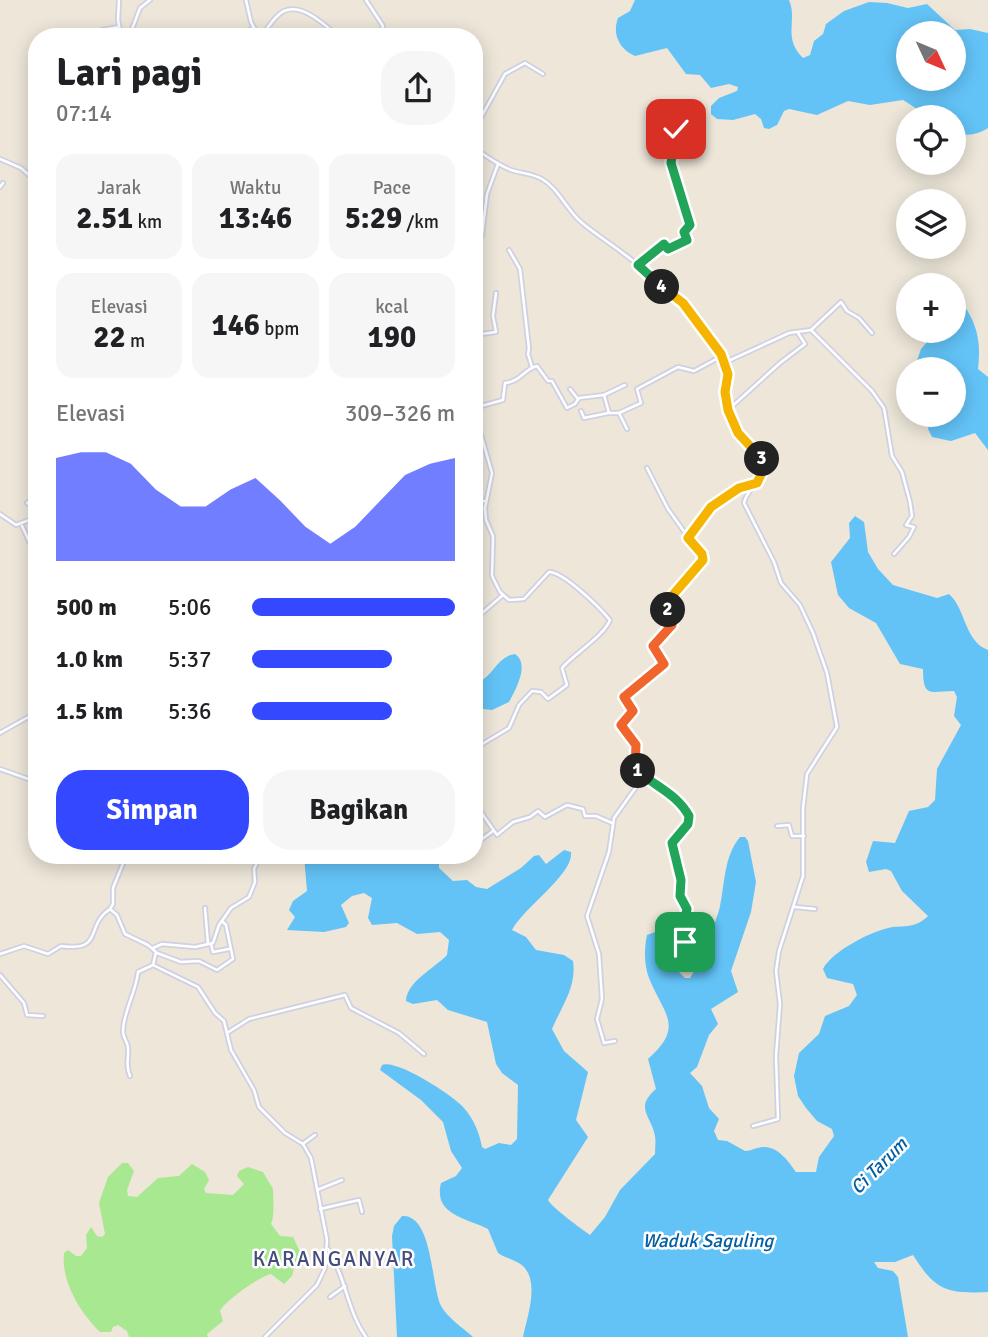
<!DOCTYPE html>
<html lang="id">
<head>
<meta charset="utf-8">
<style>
  :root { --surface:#fff; --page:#f6f6f6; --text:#202124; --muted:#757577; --accent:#3448ff }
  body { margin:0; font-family:Signika,sans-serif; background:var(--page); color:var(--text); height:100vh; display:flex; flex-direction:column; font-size:26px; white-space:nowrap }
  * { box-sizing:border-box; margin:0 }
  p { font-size:23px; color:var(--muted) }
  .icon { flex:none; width:38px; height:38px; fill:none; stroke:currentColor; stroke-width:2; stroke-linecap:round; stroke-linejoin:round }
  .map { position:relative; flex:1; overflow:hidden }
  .sheet { position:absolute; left:28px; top:28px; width:455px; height:836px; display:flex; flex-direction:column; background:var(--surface); border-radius:28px; box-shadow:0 4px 18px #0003 }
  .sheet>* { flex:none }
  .needle { width:46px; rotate:134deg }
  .buttons { position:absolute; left:896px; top:21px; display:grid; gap:14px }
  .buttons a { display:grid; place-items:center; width:70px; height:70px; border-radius:50%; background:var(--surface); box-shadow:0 4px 18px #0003; font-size:35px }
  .pin { position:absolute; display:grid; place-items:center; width:60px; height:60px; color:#fff; margin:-30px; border-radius:14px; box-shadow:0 4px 10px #0006 }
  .km { position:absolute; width:35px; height:35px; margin:-18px; border-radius:50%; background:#222; color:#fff; font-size:19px; line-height:35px; text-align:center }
  .round { display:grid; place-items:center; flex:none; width:74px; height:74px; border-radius:28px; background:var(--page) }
  .overview { display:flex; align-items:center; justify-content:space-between; height:119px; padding:0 28px }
  h1 { font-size:38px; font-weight:700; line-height:52px }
  .figures { display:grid; grid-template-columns:repeat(3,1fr); gap:10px; height:119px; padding:7px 28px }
  .figures div { display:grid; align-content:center; border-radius:18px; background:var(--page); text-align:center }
  .figures b { font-size:30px; font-weight:700 }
  .figures small { font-size:19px; font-weight:400 }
  .figures p { font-size:19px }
  .chart { height:196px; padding:14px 28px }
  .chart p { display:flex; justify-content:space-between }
  .chart svg { width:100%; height:126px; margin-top:7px; fill:var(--accent); opacity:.7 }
  .button { display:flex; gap:14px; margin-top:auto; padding:14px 28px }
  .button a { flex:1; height:80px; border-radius:28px; background:var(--accent); color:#fff; font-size:28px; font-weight:700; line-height:80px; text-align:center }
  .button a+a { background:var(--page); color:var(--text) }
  ul { padding:0 28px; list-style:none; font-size:23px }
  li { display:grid; grid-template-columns:112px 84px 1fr; align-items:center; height:52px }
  li i { height:18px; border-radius:9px; background:var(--accent) }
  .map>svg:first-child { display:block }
  .green { fill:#a7e891 }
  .water { fill:#63c3f7; fill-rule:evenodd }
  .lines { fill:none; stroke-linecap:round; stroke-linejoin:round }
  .street-casing { stroke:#cfd1e3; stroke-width:6 }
  .street { stroke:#fff; stroke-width:2.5 }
  .split-1-casing { stroke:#fff; stroke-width:14 }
  .split-2-casing { stroke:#fff; stroke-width:14 }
  .split-3-casing { stroke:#fff; stroke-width:14 }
  .split-4-casing { stroke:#fff; stroke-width:14 }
  .split-5-casing { stroke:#fff; stroke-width:14 }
  .split-1 { stroke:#22a559; stroke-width:9 }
  .split-2 { stroke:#f0652b; stroke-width:9 }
  .split-3 { stroke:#f5b400; stroke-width:9 }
  .split-4 { stroke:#f5b400; stroke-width:9 }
  .split-5 { stroke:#22a559; stroke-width:9 }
  .labels { text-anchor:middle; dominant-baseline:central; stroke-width:5; stroke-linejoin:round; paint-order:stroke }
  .water-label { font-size:19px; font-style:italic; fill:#035ea3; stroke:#fff }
  .quarter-label { font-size:21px; letter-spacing:2px; fill:#464b7d; stroke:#fff }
</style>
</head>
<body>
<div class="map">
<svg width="988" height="1337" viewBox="0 0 988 1337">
  <rect width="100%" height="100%" fill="#ede6d9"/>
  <path class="green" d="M 122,1163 L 128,1163 L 134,1171 L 127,1190 L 128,1196 L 137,1197 L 158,1178 L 179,1176 L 192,1164 L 205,1172 L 209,1180 L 204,1189 L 206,1193 L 233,1195 L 244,1184 L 237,1176 L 239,1171 L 248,1167 L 263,1172 L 273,1189 C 273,1198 275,1215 271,1224 L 280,1236 L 293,1237 L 303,1258 L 294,1268 L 292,1276 L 284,1284 L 271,1274 C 260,1276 224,1302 220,1311 L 223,1321 L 207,1334 L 208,1337 L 129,1337 L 127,1331 L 118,1325 L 113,1327 L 111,1332 L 100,1332 C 80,1312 61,1282 64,1253 L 68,1250 L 76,1256 L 81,1256 L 87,1248 L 86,1235 L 91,1227 L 97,1236 L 102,1237 L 105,1234 L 99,1203 L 108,1177 Z"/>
  <g class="water">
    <path d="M 635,0 L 789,0 C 798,21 782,37 803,58 L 810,55 L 814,41 L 823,34 L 826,24 L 844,11 L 869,2 L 887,3 L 908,8 L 927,4 L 955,30 L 970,29 L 988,33 L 988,128 C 977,135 966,137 954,132 L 954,117 L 925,114 L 903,100 L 870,105 L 848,101 L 817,115 L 789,109 L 784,111 L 777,125 L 769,129 L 764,128 L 761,119 L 755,114 L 733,120 L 717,119 L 711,114 L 711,106 L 719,98 L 737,91 L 738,87 L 729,84 L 711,88 L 700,75 L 686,74 L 667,48 L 635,56 C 619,49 612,34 618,18 L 630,11 ZM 954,33 L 954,79 L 908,79 L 908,33 Z"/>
    <path d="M 954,292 C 975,318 982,336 978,369 L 988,377 L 988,450 L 975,433 L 951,441 L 932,437 L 928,429 L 932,415 L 954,415 L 954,369 L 914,369 L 921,349 L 928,341 L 928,331 L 954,331 Z"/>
    <path d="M 855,516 L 864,522 L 868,552 L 878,569 L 893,585 L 937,598 L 949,594 C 966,609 964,641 988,650 L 988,1292 C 946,1294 935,1290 913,1255 L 895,1262 L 874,1262 L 878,1268 L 893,1271 L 898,1277 L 908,1337 L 523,1337 C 527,1317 540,1283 523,1266 C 516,1260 505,1258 498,1253 L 488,1229 C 467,1218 433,1215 441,1183 L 456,1176 L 462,1168 L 451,1151 L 443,1122 L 421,1100 L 380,1070 L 382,1065 C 397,1059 452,1095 463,1107 C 474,1119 479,1132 482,1147 L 485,1149 L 499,1143 L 511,1145 L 517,1139 L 518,1085 L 502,1073 L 496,1064 L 487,1022 L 448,1010 L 437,1000 L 413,1004 L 406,1001 C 407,981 435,968 447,955 L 449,940 L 440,932 L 417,934 L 397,923 L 372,925 L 368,918 L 372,898 L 364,893 L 352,896 L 341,905 L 349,923 L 346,927 L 324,932 L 287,930 L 295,917 L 289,910 L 293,901 L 307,891 L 304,856 L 439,856 L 439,868 L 453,881 L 467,880 L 476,887 L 487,889 L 521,868 L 534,856 L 539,855 L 546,864 L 564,850 L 571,852 C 574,874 524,907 512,930 L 526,937 L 536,950 L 564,955 L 573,961 C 577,987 561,1007 552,1029 L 564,1051 L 588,1072 L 576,1120 L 588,1137 L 548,1200 C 550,1206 583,1230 590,1235 L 605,1217 L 620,1190 L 655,1154 C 655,1148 656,1142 655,1136 C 651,1115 634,1108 656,1089 L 648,1059 C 685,1026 664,1015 649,978 C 644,965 644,949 647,935 L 658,931 L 674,967 L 685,978 L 690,978 C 697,969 718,918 720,906 C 725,883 724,856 740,837 L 745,837 L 748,841 L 756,882 L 751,912 L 731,971 L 738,992 L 711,1009 L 718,1024 L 709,1035 L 697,1067 L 690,1073 L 702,1086 L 709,1108 L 719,1119 L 714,1131 L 718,1140 L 727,1141 L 745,1151 C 751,1151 757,1147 763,1147 C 778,1146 789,1162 796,1172 L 816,1172 L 819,1157 L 834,1136 L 832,1129 L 817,1121 L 806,1108 L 798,1096 L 794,1076 L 799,1053 L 819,1034 L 825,1016 L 849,1006 L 857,995 L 853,984 L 827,978 L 823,969 C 832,951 873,930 893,927 C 907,926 917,927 928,916 L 902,891 L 891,871 L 886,869 L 869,872 L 866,862 L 873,841 L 895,843 L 909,811 L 928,807 L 935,800 L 937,769 L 961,725 L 954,716 L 957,697 L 954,691 C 931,691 923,699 923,669 L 900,664 L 876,623 L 849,608 L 838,595 L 831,562 L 850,538 L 849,523 Z"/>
    <path d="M 515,654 C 530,664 516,689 509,702 L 492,710 L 474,708 L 474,683 C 493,680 495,657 515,654 Z"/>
    <path d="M 402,1216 C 433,1214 431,1286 441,1306 C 448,1318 463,1328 473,1337 L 397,1337 L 392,1236 L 394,1226 Z"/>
  </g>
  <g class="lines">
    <defs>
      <g id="street">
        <path d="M 119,0 L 118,20 L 121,37"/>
        <path d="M 246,0 L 251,22 L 259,37"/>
        <path d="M 366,0 L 383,26 L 378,37"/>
        <path d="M 242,34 L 253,28"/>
        <path d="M 101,37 L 102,30 L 119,27"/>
        <path d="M 129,37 L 140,8 L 150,0"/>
        <path d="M 261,37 C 267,29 275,15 284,11 C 303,3 326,26 339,37"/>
        <path d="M 474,130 L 505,74 L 525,63 L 543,74"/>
        <path d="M 474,148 C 486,156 498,165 511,170 C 521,173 533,174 542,179 C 558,188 567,210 581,222 C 595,234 610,243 624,254 C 658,279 701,316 721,353 C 733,376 721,395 731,420 C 738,435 764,454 764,467 C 764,482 746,489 744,503 L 774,562 L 781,583 L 800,605 L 813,633 L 827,673 L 837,727 L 807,774 L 803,808 L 803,876 L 779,951 L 776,971 L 780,1004 L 776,1056 L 778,1119 L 753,1126"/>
        <path d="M 0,159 L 21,168 L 30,176 L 37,172"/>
        <path d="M 32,176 L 37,182"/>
        <path d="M 0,187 L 3,183"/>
        <path d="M 474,249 L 482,235 L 487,194 L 498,164"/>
        <path d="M 509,250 L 520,269 L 529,349 L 528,354 L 532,367"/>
        <path d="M 638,265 L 664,244 L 668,249 L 687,240 L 684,232 L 690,227 L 671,164 L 676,131 L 669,114"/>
        <path d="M 31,317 L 31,313 L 37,309"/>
        <path d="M 811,330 L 872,391 L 884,408 L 892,456 L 902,472 L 910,502 L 912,516 L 906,525 L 914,527 L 909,537 L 894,554"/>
        <path d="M 474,335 L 496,332 L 493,316 L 496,293"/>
        <path d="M 726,362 L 789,333 L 811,330 L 841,302 L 847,311 L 859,318 L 872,333"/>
        <path d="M 570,389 L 578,399"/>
        <path d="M 604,395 L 625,385"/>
        <path d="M 474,408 L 503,400 L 505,383 C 520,382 524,369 537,366 L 548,381 L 552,381 L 567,408 L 575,404 L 579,398 L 604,395 L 609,413 L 619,413 L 641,403 L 637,389 L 678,367 L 694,371 L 722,356"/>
        <path d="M 474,410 L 492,473 L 485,508 L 486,520 L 493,536 L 492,576 L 500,592 L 509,600 L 524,599 L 549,572 C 564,572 600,608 610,620 C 603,637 575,653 562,668 L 567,685 L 548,699 L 541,692 L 532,691 L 519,705 L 509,728 L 474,749"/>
        <path d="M 728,410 L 780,363 L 805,344 L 798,333"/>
        <path d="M 581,411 L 584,418 L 608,413"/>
        <path d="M 619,413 L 627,429"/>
        <path d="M 647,468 L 668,509 L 688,537"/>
        <path d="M 37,495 L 27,503 L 37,510"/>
        <path d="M 474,502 L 485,501"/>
        <path d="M 0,514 L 16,525 L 37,517"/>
        <path d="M 22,526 L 37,558"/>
        <path d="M 474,620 L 503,595"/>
        <path d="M 0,733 L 32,715"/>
        <path d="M 0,769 L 37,782"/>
        <path d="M 644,776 C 660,793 675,791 689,816 L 688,824 L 672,843 L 681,875 L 680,896 L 687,909 L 681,938 L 685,943 L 686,953"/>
        <path d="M 474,802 L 497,835 L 513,822 L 530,817 L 538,811 L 545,817 L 567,805 L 583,809 L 585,816 L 596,816 L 612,823"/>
        <path d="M 777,826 L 789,825 L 792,836 L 804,836"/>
        <path d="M 474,845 L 493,831"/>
        <path d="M 126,856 L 113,888 L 113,904 L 110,909 L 117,915 L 125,934 L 148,945 L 156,952 L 153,965 L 198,987 L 215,1013 L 224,1021 L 231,1050 L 254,1090 L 259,1107 L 285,1133 L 303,1144 L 311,1158 L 327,1240 L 325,1268 L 317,1285 L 265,1337"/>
        <path d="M 795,907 L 815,909"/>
        <path d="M 205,908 L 208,944"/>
        <path d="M 211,944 L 213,952 L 229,949"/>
        <path d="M 153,948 L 162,944 L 195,947 L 213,943 L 219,925 L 231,908 L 249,897 L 255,882 L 254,869 L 260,856"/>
        <path d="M 157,953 L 181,962 L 199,961 L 217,970 L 233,959 L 226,925 L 222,921"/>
        <path d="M 0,954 L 24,946 L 48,954 L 61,946 C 105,952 84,926 110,909"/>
        <path d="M 0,975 L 24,1003 L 27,1015 L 43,1016"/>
        <path d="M 227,1033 L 249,1019 L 345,995 L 351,1008 L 399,1033 L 424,1054"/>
        <path d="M 615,1041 L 604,1043 L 597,1019 L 602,999 L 599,954 L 587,916 L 609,852 L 614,818 L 644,776 L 635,768 L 636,745 L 621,725 L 633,711 L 624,697 L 664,664 L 653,646 L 672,625 L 665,613 L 672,604 L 671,597 L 703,560 L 702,553 L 688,538 C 705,518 725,482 756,485"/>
        <path d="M 130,1076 C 125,1065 129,1059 128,1048 C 128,1042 123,1038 123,1032 C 123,1011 136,993 138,972 L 153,965"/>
        <path d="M 304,1143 L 315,1135"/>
        <path d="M 317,1190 L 342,1180"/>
        <path d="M 320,1209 L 359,1200 L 362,1212"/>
        <path d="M 328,1249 C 346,1277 347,1311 366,1337"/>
        <path d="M 330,1297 L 345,1286"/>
      </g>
    </defs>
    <use href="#street" class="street-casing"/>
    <use href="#street" class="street"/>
  </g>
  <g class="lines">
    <defs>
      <path id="split-1" d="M 638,771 C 656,787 677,794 689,816 L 688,824 L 672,843 L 681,880 L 680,896 L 687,909 L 681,938 L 685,942"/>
      <path id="split-2" d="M 638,771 L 635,767 L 636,745 L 621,725 L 633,711 L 624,697 L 664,664 L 653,646 L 672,625 L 665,614 L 668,610"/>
      <path id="split-3" d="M 668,610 L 673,604 L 672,596 L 703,560 L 702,554 L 688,538 L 711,507 L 739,488 L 757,483 L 764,468 L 762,459"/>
      <path id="split-4" d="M 662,287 L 683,303 L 721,354 L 728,374 L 725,392 L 728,410 L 738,433 L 762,459"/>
      <path id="split-5" d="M 662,287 L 638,265 L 664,244 L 668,249 L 687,240 L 684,232 L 690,225 L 671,163 L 676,129"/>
    </defs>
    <use href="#split-1" class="split-1-casing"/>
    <use href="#split-2" class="split-2-casing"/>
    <use href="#split-3" class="split-3-casing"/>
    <use href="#split-4" class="split-4-casing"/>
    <use href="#split-5" class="split-5-casing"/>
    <use href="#split-1" class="split-1"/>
    <use href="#split-2" class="split-2"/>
    <use href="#split-3" class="split-3"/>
    <use href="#split-4" class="split-4"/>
    <use href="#split-5" class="split-5"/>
  </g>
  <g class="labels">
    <g class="water-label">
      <text transform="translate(879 1166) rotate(-45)">Ci Tarum</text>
      <text x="708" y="1241">Waduk Saguling</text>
    </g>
    <g class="quarter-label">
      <text x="334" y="1259">KARANGANYAR</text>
    </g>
  </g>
</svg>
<div class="buttons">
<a><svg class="needle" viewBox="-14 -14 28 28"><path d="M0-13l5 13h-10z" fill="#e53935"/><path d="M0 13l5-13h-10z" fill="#757577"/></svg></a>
<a><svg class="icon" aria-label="locate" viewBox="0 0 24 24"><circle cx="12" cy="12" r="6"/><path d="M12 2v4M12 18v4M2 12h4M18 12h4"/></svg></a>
<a><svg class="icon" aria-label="layers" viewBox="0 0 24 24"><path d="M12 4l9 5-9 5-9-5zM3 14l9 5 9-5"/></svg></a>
<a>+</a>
<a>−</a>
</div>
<div class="pin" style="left:685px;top:942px;background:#1e9e55"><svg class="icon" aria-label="arrive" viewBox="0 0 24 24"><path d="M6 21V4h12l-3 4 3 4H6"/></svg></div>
<div class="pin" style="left:676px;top:129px;background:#d93025"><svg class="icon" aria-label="check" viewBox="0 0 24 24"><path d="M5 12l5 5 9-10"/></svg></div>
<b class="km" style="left:638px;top:771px">1</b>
<b class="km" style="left:668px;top:610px">2</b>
<b class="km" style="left:762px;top:459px">3</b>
<b class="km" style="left:662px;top:287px">4</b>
<section class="sheet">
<div class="overview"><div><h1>Lari pagi</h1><p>07:14</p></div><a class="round"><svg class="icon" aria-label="share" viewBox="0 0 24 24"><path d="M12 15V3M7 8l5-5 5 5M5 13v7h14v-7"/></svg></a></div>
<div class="figures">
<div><p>Jarak</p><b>2.51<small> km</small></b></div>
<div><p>Waktu</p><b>13:46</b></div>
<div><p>Pace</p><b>5:29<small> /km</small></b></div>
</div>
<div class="figures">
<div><p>Elevasi</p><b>22<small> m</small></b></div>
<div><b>146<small> bpm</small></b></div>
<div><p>kcal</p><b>190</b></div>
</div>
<div class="chart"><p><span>Elevasi</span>309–326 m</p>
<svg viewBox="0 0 160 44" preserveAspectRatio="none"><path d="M0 44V8L10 6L20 6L30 10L40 19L50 25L60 25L70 19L80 15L90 23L100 32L110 38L120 32L130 23L140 14L150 10L160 8V44z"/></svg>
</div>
<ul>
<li><b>500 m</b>5:06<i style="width:100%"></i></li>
<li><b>1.0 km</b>5:37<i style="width:69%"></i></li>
<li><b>1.5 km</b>5:36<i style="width:69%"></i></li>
</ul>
<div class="button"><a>Simpan</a><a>Bagikan</a></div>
</section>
</div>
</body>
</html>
